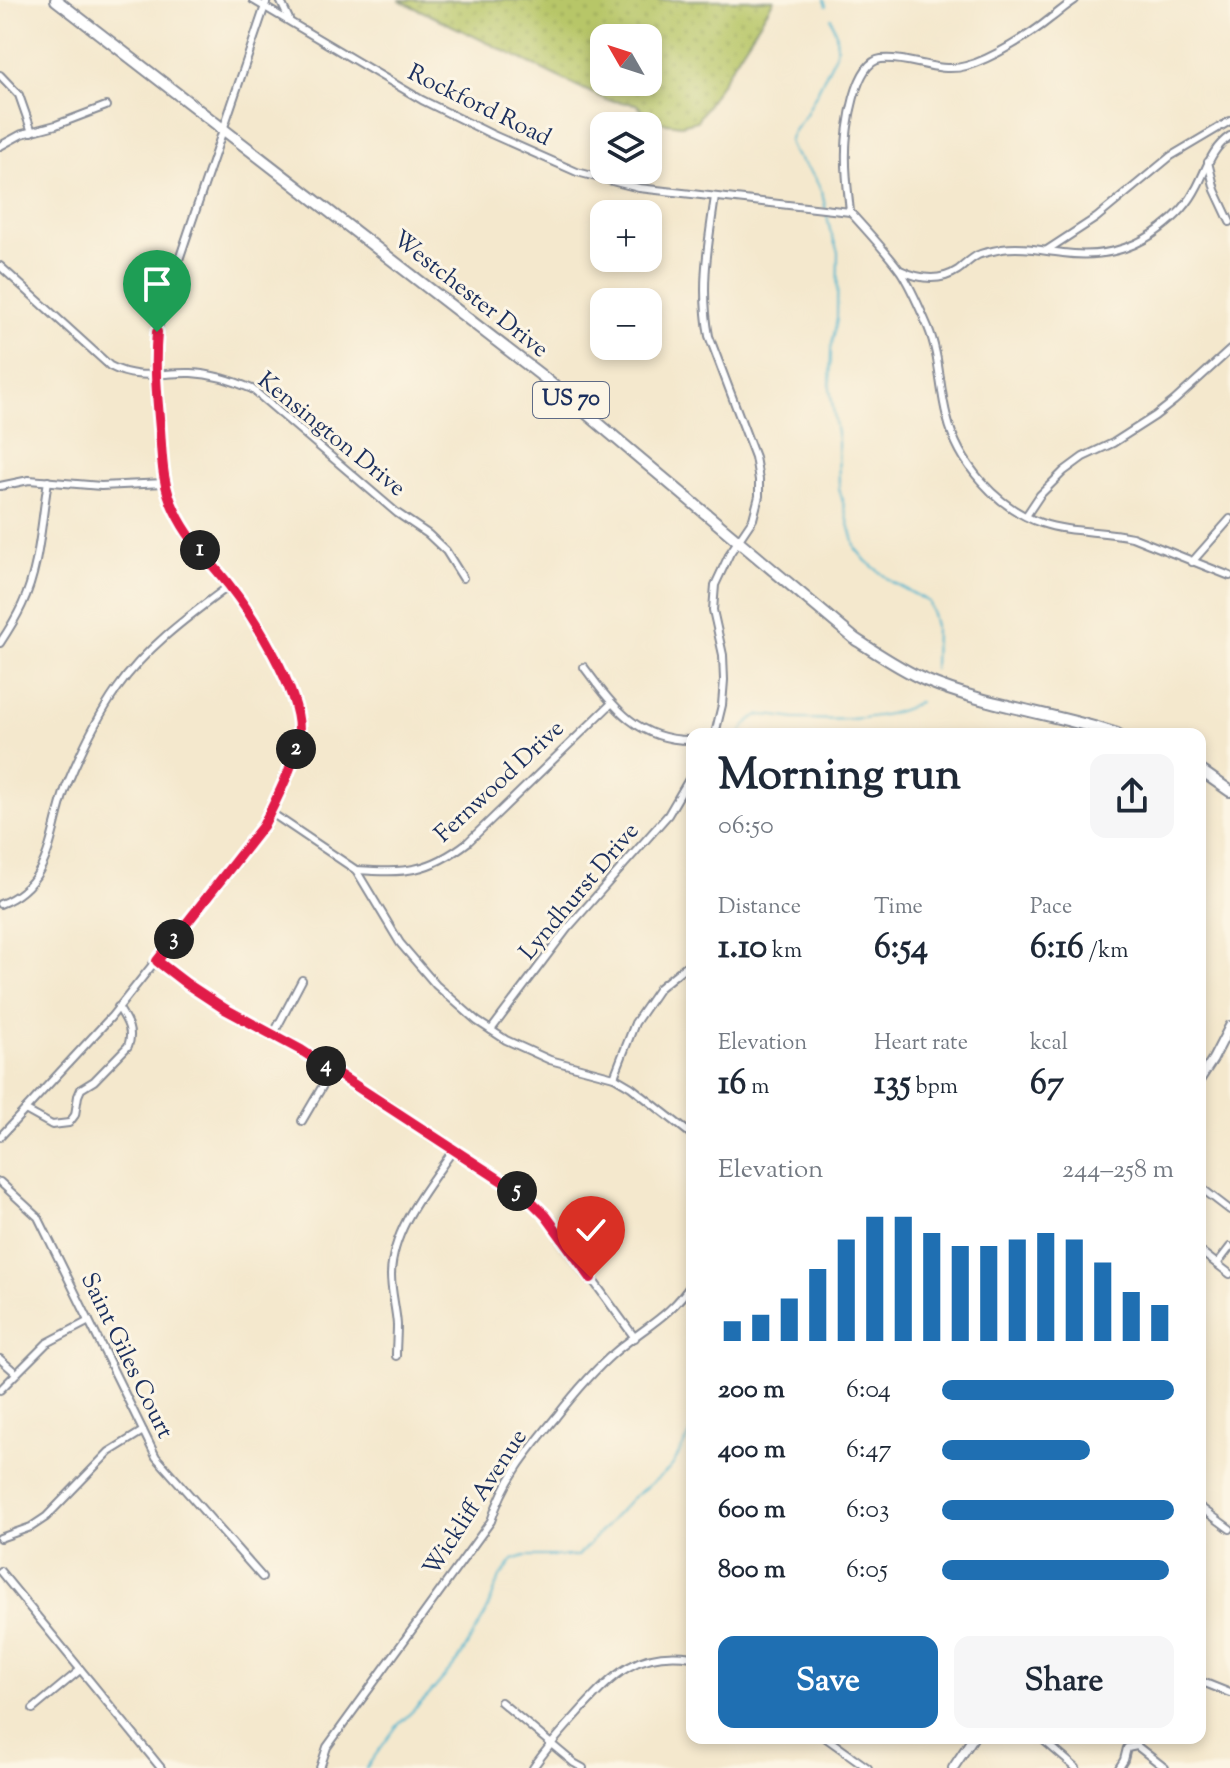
<!DOCTYPE html>
<html lang="en">
<head>
<meta charset="utf-8">
<style>
  :root { --surface:#fff; --page:#f6f6f7; --text:#1f2937; --muted:#747a83; --accent:#1f6fb2 }
  body { margin:0; font-family:"Sorts Mill Goudy",serif; background:var(--page); color:var(--text); height:100vh; display:flex; flex-direction:column; font-size:30px; white-space:nowrap }
  * { box-sizing:border-box; margin:0 }
  p { font-size:26px; color:var(--muted) }
  .icon { flex:none; width:44px; height:44px; fill:none; stroke:currentColor; stroke-width:2; stroke-linecap:round; stroke-linejoin:round }
  .map { position:relative; flex:1; overflow:hidden }
  .drawer { position:absolute; left:686px; top:728px; width:520px; height:1016px; display:flex; flex-direction:column; background:var(--surface); border-radius:16px; box-shadow:0 4px 12px #0003 }
  .drawer>* { flex:none }
  .needle { width:52px; rotate:309deg }
  .tools { position:absolute; left:590px; top:24px; display:grid; gap:16px }
  .tools a { display:grid; place-items:center; width:72px; height:72px; border-radius:16px; background:var(--surface); box-shadow:0 4px 12px #0003; font-size:40px }
  .pin { position:absolute; display:grid; place-items:center; width:68px; height:68px; color:#fff; margin:-82px -34px; border-radius:50% 50% 50% 0; rotate:-45deg; box-shadow:0 0 8px #0007 }
  .pin .icon { rotate:45deg }
  .km { position:absolute; width:40px; height:40px; margin:-20px; border-radius:50%; background:#222; color:#fff; font-size:22px; line-height:40px; text-align:center }
  .round { display:grid; place-items:center; flex:none; width:84px; height:84px; border-radius:16px; background:var(--page) }
  .head { display:flex; align-items:center; justify-content:space-between; height:136px; padding:0 32px }
  h1 { font-size:44px; font-weight:700; line-height:60px }
  .stats { display:grid; grid-template-columns:repeat(3,1fr); gap:12px; height:136px; padding:8px 32px }
  .stats div { display:grid; align-content:center }
  .stats b { font-size:34px; font-weight:700 }
  .stats small { font-size:22px; font-weight:400 }
  .stats p { font-size:22px }
  .chart { height:224px; padding:16px 32px }
  .chart p { display:flex; justify-content:space-between }
  .chart svg { width:100%; height:144px; margin-top:8px; stroke:var(--accent); stroke-width:6 }
  .primary-button { display:flex; gap:16px; margin-top:auto; padding:16px 32px }
  .primary-button a { flex:1; height:92px; border-radius:16px; background:var(--accent); color:#fff; font-size:32px; font-weight:700; line-height:92px; text-align:center }
  .primary-button a+a { background:var(--page); color:var(--text) }
  ul { padding:0 32px; list-style:none; font-size:26px }
  li { display:grid; grid-template-columns:128px 96px 1fr; align-items:center; height:60px }
  li i { height:20px; border-radius:10px; background:var(--accent) }
  .map>svg:first-child { display:block }
  .grass { fill:url(#grass-dots); stroke:#697a63; stroke-width:2; fill-rule:evenodd }
  .lines { fill:none; stroke-linecap:round; stroke-linejoin:round }
  .stream { stroke:#4fb4ce; stroke-width:2 }
  .minor-casing { stroke:#888c96; stroke-width:10 }
  .tertiary-casing { stroke:#888c96; stroke-width:12 }
  .primary-casing { stroke:#888c96; stroke-width:14 }
  .minor { stroke:#fff; stroke-width:6 }
  .tertiary { stroke:#fff; stroke-width:8 }
  .primary { stroke:#fff; stroke-width:10 }
  .route-casing { stroke:#fff; stroke-width:16 }
  .route { stroke:#e11d48; stroke-width:10 }
  .labels { text-anchor:middle; dominant-baseline:central; stroke-width:6; stroke-linejoin:round; paint-order:stroke }
  .shield { fill:#fcf5e5; stroke:#5e6a86; stroke-width:2 }
  .shield-label { font-size:22px; font-weight:bold; fill:#1b2f5e }
  .street-label { font-size:24px; fill:#1b2f5e; stroke:#fcf5e5 }
</style>
</head>
<body>
<div class="map">
<svg width="1230" height="1768" viewBox="0 0 1230 1768">
  <defs>
    <pattern id="grass-dots" width="8" height="8" patternUnits="userSpaceOnUse" patternTransform="scale(2)"><rect width="8" height="8" fill="#b7c668"/><path d="M2 2h.1M6 6h.1" fill="none" stroke="#9daa5d" stroke-width="1.8" stroke-linecap="round"/></pattern>
  </defs>
  <rect width="100%" height="100%" fill="#fcf5e5"/>
  <filter id="ink" filterUnits="userSpaceOnUse"><feTurbulence type="fractalNoise" baseFrequency=".0125" numOctaves="2"/><feDisplacementMap in="SourceGraphic" scale="16" xChannelSelector="R" yChannelSelector="G"/><feConvolveMatrix kernelMatrix="1 2 1 2 8 2 1 2 1" color-interpolation-filters="sRGB"/></filter>
  <filter id="wash" filterUnits="userSpaceOnUse"><feTurbulence type="fractalNoise" baseFrequency=".006" numOctaves="4" result="noise"/><feDisplacementMap in="SourceGraphic" scale="32" xChannelSelector="R" yChannelSelector="G"/><feGaussianBlur stdDeviation="1.8" result="paint"/><feColorMatrix in="noise" values="0 0 0 0 0 0 0 0 0 0 0 0 0 0 0 0 0 1.4 0 .05"/><feComposite in="paint" operator="in"/></filter>
  <g filter="url(#wash)">
    <rect width="100%" height="100%" fill="#f4e8cd"/>
    <path class="grass" d="M 399,0 L 774,0 L 697,121 L 681,125 L 652,121 L 636,104 L 606,100 ZM 604,38 L 648,38 L 648,82 L 604,82 Z"/>
    <g class="lines">
      <g class="stream">
        <path d="M 824,0 L 826,6"/>
        <path d="M 831,18 L 836,34 L 837,47 L 834,58 L 806,114 L 793,132 L 789,141 L 793,152 L 814,176 L 822,192 L 830,230 L 838,252 L 837,319 L 831,350 L 830,389 L 838,440 L 839,488 L 856,549 L 866,561 L 892,582 L 929,602 L 935,626 L 934,669"/>
        <path d="M 740,734 C 745,727 749,719 757,716 C 768,713 784,718 795,719 C 833,720 886,722 919,702"/>
        <path d="M 366,1768 L 397,1726 L 429,1695 L 458,1661 L 486,1613 L 500,1577 L 513,1560 L 525,1556 L 578,1556 L 632,1498 L 666,1472 L 672,1466 L 692,1431"/>
      </g>
    </g>
  </g>
  <g filter="url(#ink)">
    <g class="lines">
      <defs>
        <g id="minor">
          <path d="M 253,0 L 422,100 L 491,134 L 577,172 L 639,188 L 850,212 C 867,231 886,251 901,272 C 912,289 920,309 928,327 C 940,356 939,387 947,417 C 958,463 996,507 1041,523 C 1070,533 1102,530 1132,537 L 1230,576"/>
          <path d="M 280,0 L 289,19"/>
          <path d="M 0,75 L 19,95 L 32,132"/>
          <path d="M 0,146 L 22,134 L 56,125 L 106,106"/>
          <path d="M 1208,162 L 1215,190 L 1230,222"/>
          <path d="M 850,212 C 848,191 845,171 846,151 C 846,129 855,62 881,59 C 909,56 938,74 966,66 C 992,59 1030,35 1051,18 C 1059,12 1067,5 1075,0"/>
          <path d="M 1047,250 L 1096,218 L 1171,156 L 1230,121"/>
          <path d="M 0,266 L 110,366 C 138,381 161,372 191,373 C 213,374 232,380 252,389 L 397,513 L 428,534 L 446,551 L 463,578"/>
          <path d="M 900,270 C 919,279 940,282 958,270 C 965,265 970,259 978,255 C 985,252 994,251 1002,249 C 1023,246 1042,251 1063,253 C 1100,258 1132,251 1161,228 C 1176,217 1189,203 1197,187 C 1207,168 1211,149 1230,136"/>
          <path d="M 0,486 L 29,480 L 101,486 L 164,483"/>
          <path d="M 1026,516 L 1040,495 L 1064,471 L 1083,457 L 1113,443 L 1155,416 L 1174,401 L 1230,350"/>
          <path d="M 1192,562 L 1230,519"/>
          <path d="M 0,643 C 8,631 16,618 22,605 C 40,567 41,522 48,481"/>
          <path d="M 584,667 C 613,706 637,741 692,740"/>
          <path d="M 715,734 L 722,705 L 724,680 L 723,655 L 713,610 L 715,585 L 730,553 L 753,519 L 759,496 L 759,480 L 755,457 L 709,336 C 700,287 708,245 715,197"/>
          <path d="M 270,812 L 356,870 L 400,943 L 436,985 L 477,1021 L 506,1040 L 550,1060 L 614,1077 L 631,1087 L 692,1135"/>
          <path d="M 356,870 C 405,873 428,873 468,842 L 611,704"/>
          <path d="M 0,904 C 53,884 49,832 66,787 C 80,753 96,719 117,689 C 146,647 189,616 229,586"/>
          <path d="M 157,961 L 187,984 L 225,1009 L 301,1050 L 528,1198 L 546,1216 L 635,1338"/>
          <path d="M 491,1030 L 567,929 L 668,815 L 692,774"/>
          <path d="M 273,1035 L 302,980"/>
          <path d="M 614,1077 L 635,1023 L 659,988 L 686,966"/>
          <path d="M 25,1110 L 52,1125 L 69,1123 L 75,1115 L 78,1096 L 81,1089 L 94,1081 L 128,1046 C 134,1031 126,1020 118,1007"/>
          <path d="M 302,1121 L 332,1070"/>
          <path d="M 0,1137 L 111,1017 L 263,826 L 276,802 L 297,748 L 299,732 L 298,716 L 283,675 L 272,652 L 239,598 L 190,538 L 176,513 L 165,487 L 154,364 L 157,332 L 165,301 L 267,0"/>
          <path d="M 0,1182 L 38,1217 L 156,1457 L 262,1577"/>
          <path d="M 1200,1187 L 1230,1210"/>
          <path d="M 1200,1251 L 1230,1274"/>
          <path d="M 1217,1264 L 1230,1247"/>
          <path d="M 396,1356 C 396,1346 397,1335 397,1325 C 396,1308 391,1292 391,1275 C 392,1228 428,1187 454,1149"/>
          <path d="M 0,1359 L 16,1373"/>
          <path d="M 0,1390 L 47,1343 L 89,1321"/>
          <path d="M 1200,1507 L 1230,1529"/>
          <path d="M 0,1538 L 31,1527 L 46,1517 L 109,1452 L 143,1431"/>
          <path d="M 0,1571 L 161,1768"/>
          <path d="M 1200,1681 L 1230,1693"/>
          <path d="M 501,1702 L 574,1763 L 583,1768"/>
          <path d="M 33,1709 L 80,1670"/>
          <path d="M 826,1738 L 868,1768"/>
          <path d="M 1041,1738 L 1076,1768"/>
          <path d="M 320,1768 L 327,1747 L 491,1521 C 505,1478 528,1451 556,1417 C 574,1394 592,1372 614,1353 C 643,1328 671,1316 692,1283"/>
          <path d="M 533,1768 C 547,1747 564,1729 581,1710 C 614,1674 638,1649 692,1657"/>
          <path d="M 1119,1768 L 1124,1760 L 1127,1748 L 1137,1746 L 1165,1768"/>
        </g>
        <g id="tertiary">
          <path d="M 1200,1079 L 1213,1059 L 1230,1026"/>
          <path d="M 953,1768 L 973,1738"/>
        </g>
        <g id="primary">
          <path d="M 56,0 L 542,376 L 855,639 C 877,653 900,669 925,680 C 986,706 1054,713 1117,734"/>
          <path d="M 1200,770 L 1230,791"/>
        </g>
      </defs>
      <use href="#minor" class="minor-casing"/>
      <use href="#tertiary" class="tertiary-casing"/>
      <use href="#primary" class="primary-casing"/>
      <use href="#minor" class="minor"/>
      <use href="#tertiary" class="tertiary"/>
      <use href="#primary" class="primary"/>
    </g>
  </g>
  <g class="lines" filter="url(#ink)">
    <defs>
      <path id="route" d="M 157,332 C 154,367 157,394 160,429 C 162,458 162,485 175,511 C 188,539 210,561 229,585 C 254,617 299,689 299,730 C 299,757 275,802 263,826 L 157,961 L 187,984 L 225,1009 L 301,1050 L 528,1198 L 546,1216 L 591,1278"/>
    </defs>
    <use href="#route" class="route-casing"/>
    <use href="#route" class="route"/>
  </g>
  <g class="labels">
    <rect class="shield" x="533" y="382" width="76" height="36" rx="6"/>
    <g class="shield-label">
      <text x="571" y="400">US 70</text>
    </g>
    <g class="street-label">
      <text transform="translate(479 106) rotate(26)">Rockford Road</text>
      <text transform="translate(470 295) rotate(38)">Westchester Drive</text>
      <text transform="translate(331 435) rotate(39)">Kensington Drive</text>
      <text transform="translate(500 782) rotate(-43)">Fernwood Drive</text>
      <text transform="translate(580 892) rotate(-50)">Lyndhurst Drive</text>
      <text transform="translate(126 1356) rotate(64)">Saint Giles Court</text>
      <text transform="translate(476 1503) rotate(-57)">Wickliff Avenue</text>
    </g>
  </g>
</svg>
<div class="tools">
<a><svg class="needle" viewBox="-14 -14 28 28"><path d="M0-13l5 13h-10z" fill="#e53935"/><path d="M0 13l5-13h-10z" fill="#747a83"/></svg></a>
<a><svg class="icon" aria-label="layers" viewBox="0 0 24 24"><path d="M12 4l9 5-9 5-9-5zM3 14l9 5 9-5"/></svg></a>
<a>+</a>
<a>−</a>
</div>
<div class="pin" style="left:157px;top:332px;background:#1e9e55"><svg class="icon" aria-label="arrive" viewBox="0 0 24 24"><path d="M6 21V4h12l-3 4 3 4H6"/></svg></div>
<div class="pin" style="left:591px;top:1278px;background:#d93025"><svg class="icon" aria-label="check" viewBox="0 0 24 24"><path d="M5 12l5 5 9-10"/></svg></div>
<b class="km" style="left:200px;top:550px">1</b>
<b class="km" style="left:296px;top:749px">2</b>
<b class="km" style="left:174px;top:939px">3</b>
<b class="km" style="left:326px;top:1066px">4</b>
<b class="km" style="left:517px;top:1191px">5</b>
<section class="drawer">
<div class="head"><div><h1>Morning run</h1><p>06:50</p></div><a class="round"><svg class="icon" aria-label="share" viewBox="0 0 24 24"><path d="M12 15V3M7 8l5-5 5 5M5 13v7h14v-7"/></svg></a></div>
<div class="stats">
<div><p>Distance</p><b>1.10<small> km</small></b></div>
<div><p>Time</p><b>6:54</b></div>
<div><p>Pace</p><b>6:16<small> /km</small></b></div>
</div>
<div class="stats">
<div><p>Elevation</p><b>16<small> m</small></b></div>
<div><p>Heart rate</p><b>135<small> bpm</small></b></div>
<div><p>kcal</p><b>67</b></div>
</div>
<div class="chart"><p><span>Elevation</span>244–258 m</p>
<svg viewBox="0 0 160 44" preserveAspectRatio="none"><path d="M5 44V38M15 44V36M25 44V31M35 44V22M45 44V13M55 44V6M65 44V6M75 44V11M85 44V15M95 44V15M105 44V13M115 44V11M125 44V13M135 44V20M145 44V29M155 44V33"/></svg>
</div>
<ul>
<li><b>200 m</b>6:04<i style="width:100%"></i></li>
<li><b>400 m</b>6:47<i style="width:64%"></i></li>
<li><b>600 m</b>6:03<i style="width:100%"></i></li>
<li><b>800 m</b>6:05<i style="width:98%"></i></li>
</ul>
<div class="primary-button"><a>Save</a><a>Share</a></div>
</section>
</div>
</body>
</html>
